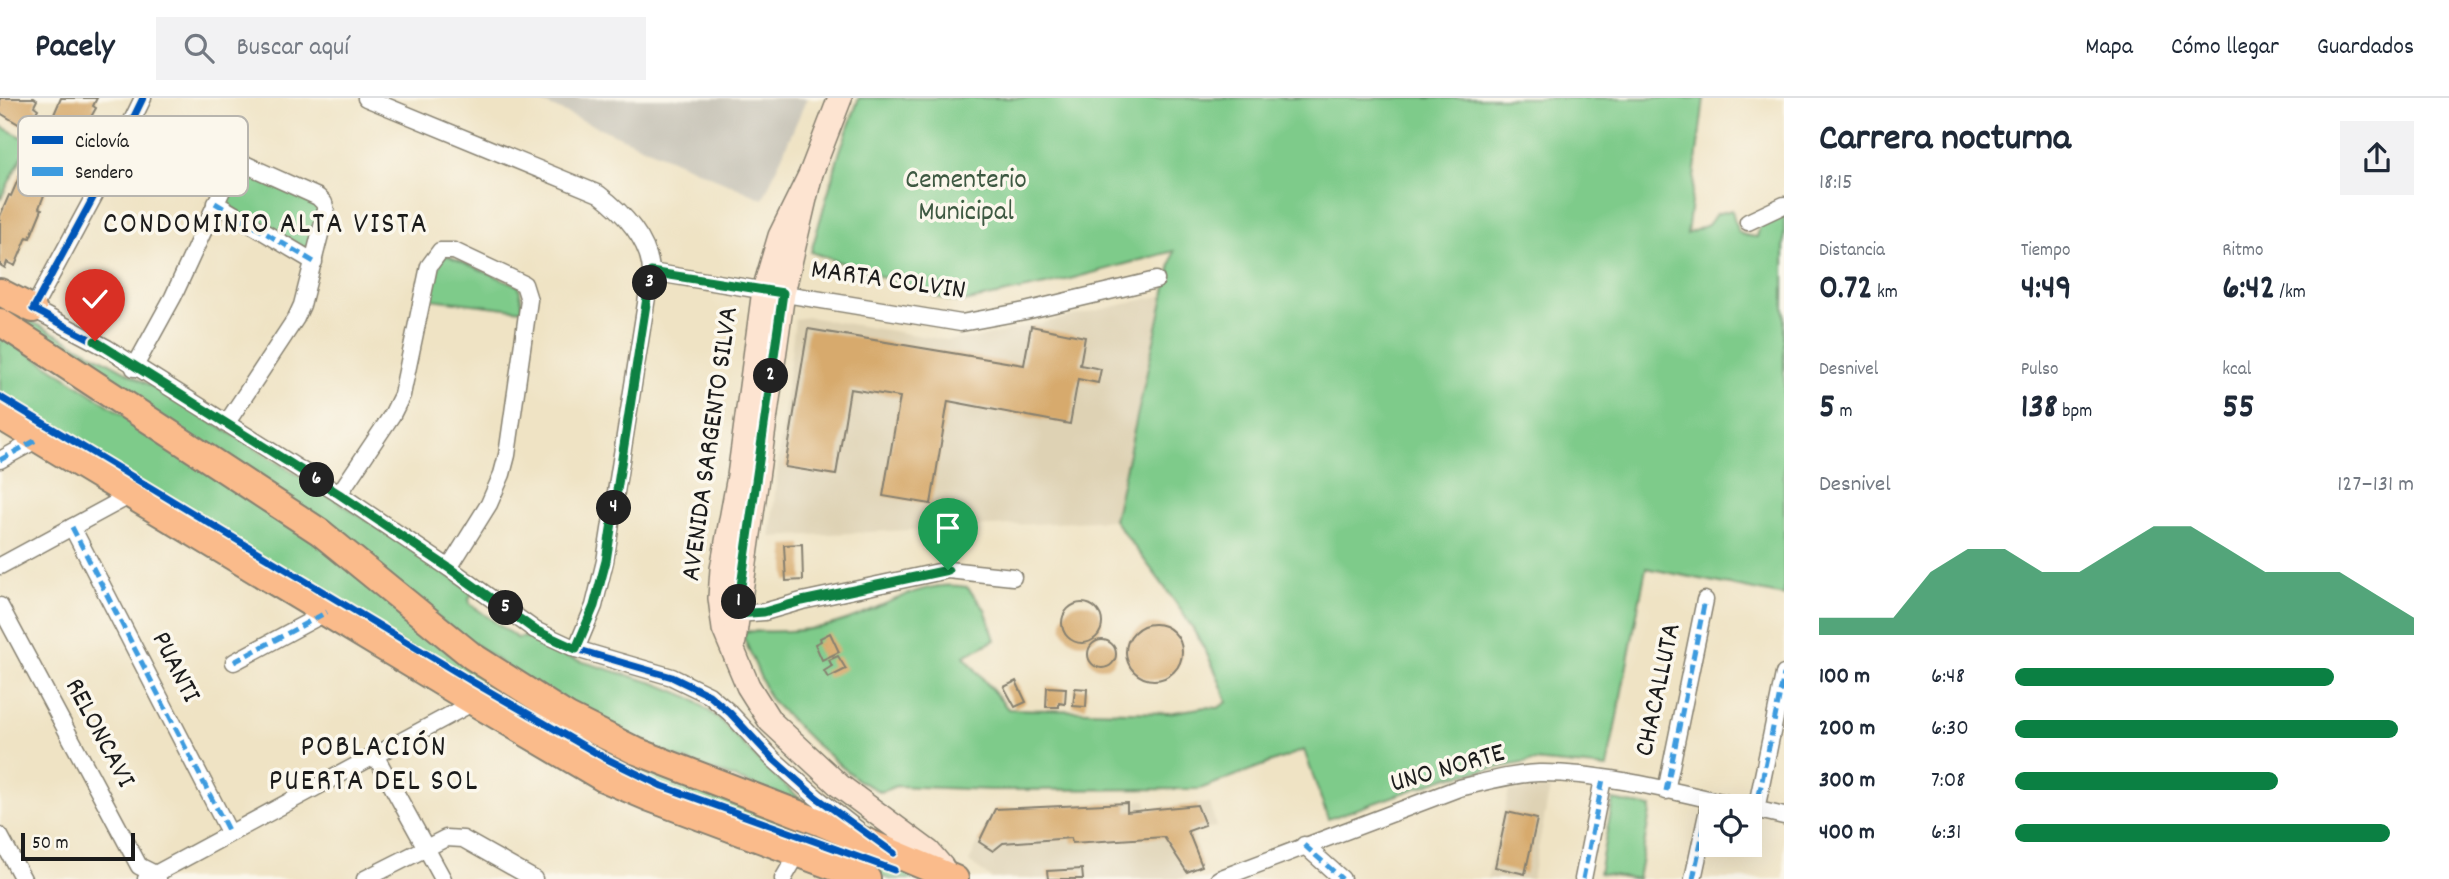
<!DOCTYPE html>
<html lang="es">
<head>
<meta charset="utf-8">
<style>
  :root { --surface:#fff; --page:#f2f2f3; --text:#1f2937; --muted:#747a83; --line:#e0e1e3; --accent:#0b8043 }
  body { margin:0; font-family:Dekko,sans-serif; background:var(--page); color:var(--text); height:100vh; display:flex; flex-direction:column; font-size:26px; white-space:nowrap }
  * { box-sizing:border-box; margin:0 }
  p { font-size:23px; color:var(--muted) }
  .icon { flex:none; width:38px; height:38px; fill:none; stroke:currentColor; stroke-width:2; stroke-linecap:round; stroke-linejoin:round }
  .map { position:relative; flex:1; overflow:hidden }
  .drawer { display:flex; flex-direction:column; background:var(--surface); width:665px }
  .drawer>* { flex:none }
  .buttons { position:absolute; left:1699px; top:696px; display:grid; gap:14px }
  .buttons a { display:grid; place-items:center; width:63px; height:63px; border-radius:0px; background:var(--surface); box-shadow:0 7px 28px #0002; font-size:35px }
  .scale { position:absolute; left:21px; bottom:18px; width:114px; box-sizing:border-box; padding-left:7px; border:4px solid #1c1c1c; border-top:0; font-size:19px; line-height:24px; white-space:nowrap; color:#1c1c1c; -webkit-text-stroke:5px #fbf7ec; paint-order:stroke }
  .pin { position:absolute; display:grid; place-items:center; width:60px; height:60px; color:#fff; margin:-72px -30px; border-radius:50% 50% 50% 0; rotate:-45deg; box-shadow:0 0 7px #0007 }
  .pin .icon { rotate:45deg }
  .km { position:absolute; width:35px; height:35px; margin:-18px; border-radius:50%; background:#222; color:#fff; font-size:19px; line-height:35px; text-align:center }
  .round { display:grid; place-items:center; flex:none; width:74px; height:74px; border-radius:0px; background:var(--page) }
  .overview { display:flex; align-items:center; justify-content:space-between; height:119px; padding:0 35px }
  h1 { font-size:38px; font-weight:700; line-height:52px }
  .figures { display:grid; grid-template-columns:repeat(3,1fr); gap:10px; height:119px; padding:7px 35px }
  .figures div { display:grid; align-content:center }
  .figures b { font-size:35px; font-weight:700 }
  .figures small { font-size:19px; font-weight:400 }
  .figures p { font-size:19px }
  .chart { height:196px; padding:14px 35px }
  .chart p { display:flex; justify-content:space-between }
  .chart svg { width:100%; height:126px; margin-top:7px; fill:var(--accent); opacity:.7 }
  ul { padding:0 35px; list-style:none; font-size:23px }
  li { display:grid; grid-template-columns:112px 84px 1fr; align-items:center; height:52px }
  li i { height:18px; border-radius:9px; background:var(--accent) }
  header { display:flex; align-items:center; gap:42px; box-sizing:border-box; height:98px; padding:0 35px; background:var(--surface); border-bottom:2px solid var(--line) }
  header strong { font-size:33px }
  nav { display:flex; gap:38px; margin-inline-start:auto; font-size:24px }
  .search { width:490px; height:63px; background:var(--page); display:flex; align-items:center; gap:18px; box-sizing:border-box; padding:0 24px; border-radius:0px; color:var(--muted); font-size:26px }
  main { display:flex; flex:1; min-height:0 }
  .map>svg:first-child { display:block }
  .built { fill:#ded2b4 }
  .industrial { fill:#c8c4b8 }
  .green { fill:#7ecb8a; stroke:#4d7453; stroke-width:2 }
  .building { fill:#d7aa6d }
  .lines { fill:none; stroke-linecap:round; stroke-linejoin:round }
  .street-casing { stroke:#868070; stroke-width:19 }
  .secondary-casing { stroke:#868070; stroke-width:26 }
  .primary-casing { stroke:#868070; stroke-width:30 }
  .street { stroke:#fff; stroke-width:16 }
  .secondary { stroke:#fde4d1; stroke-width:23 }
  .primary { stroke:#fabb8b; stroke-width:26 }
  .quiet { stroke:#3c9bdf; stroke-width:5; stroke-dasharray:10 5; stroke-linecap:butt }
  .cycleway-casing { stroke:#fbf7ec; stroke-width:11 }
  .cycleway { stroke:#0057b8; stroke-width:7 }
  .route-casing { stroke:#fff; stroke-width:14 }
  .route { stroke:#0b8043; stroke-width:9 }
  .labels { text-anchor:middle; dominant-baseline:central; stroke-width:7; stroke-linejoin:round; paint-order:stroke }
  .park-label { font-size:28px; fill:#3e5942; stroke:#fbf7ec }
  .street-label { font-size:28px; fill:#1c1c1c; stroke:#fbf7ec }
  .neighbourhood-label { font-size:30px; letter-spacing:2px; fill:#1c1c1c; stroke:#fbf7ec }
  .key { fill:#fbf7ec; stroke:#b8b5ae; stroke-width:2 }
  .key-label { font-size:19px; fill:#1c1c1c }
</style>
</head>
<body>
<header>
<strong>Pacely</strong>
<div class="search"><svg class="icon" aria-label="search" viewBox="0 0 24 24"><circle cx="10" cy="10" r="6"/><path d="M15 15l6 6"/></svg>Buscar aquí</div>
<nav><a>Mapa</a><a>Cómo llegar</a><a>Guardados</a></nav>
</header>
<main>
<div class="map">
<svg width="1784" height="781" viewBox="0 0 1784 781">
  <rect width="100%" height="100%" fill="#fbf7ec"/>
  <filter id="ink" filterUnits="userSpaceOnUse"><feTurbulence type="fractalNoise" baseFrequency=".0143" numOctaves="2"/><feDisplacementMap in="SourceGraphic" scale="14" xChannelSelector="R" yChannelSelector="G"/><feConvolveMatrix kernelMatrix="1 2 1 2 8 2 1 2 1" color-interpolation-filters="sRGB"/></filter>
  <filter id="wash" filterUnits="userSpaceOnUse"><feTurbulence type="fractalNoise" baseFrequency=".00686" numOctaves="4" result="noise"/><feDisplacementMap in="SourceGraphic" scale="28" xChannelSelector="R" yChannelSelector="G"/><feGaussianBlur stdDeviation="1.57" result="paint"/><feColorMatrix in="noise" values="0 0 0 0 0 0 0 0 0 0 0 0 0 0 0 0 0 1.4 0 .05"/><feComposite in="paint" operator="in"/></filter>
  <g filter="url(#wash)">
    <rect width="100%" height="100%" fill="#efe3c4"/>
    <g class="built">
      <path d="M 1164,197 L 1114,422 L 770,439 L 795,221 L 808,219 L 946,242 L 978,240 Z"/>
      <path d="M 1550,691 L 1532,781 L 1487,781 L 1509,693 Z"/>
      <path d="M 1146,702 L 1147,710 L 1210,705 L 1216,729 L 1193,736 L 1203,770 L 1180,781 L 992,781 L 969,764 L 995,711 Z"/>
    </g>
    <path class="industrial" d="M 531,0 L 807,0 L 763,101 Z"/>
    <g class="green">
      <path d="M 859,0 L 1704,0 L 1687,136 L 1708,127 L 1716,116 L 1732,112 C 1737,133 1734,137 1757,139 L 1761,123 L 1784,114 L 1784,498 L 1646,470 L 1607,670 L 1533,663 L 1449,679 L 1328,721 L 1304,652 L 1200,691 L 990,692 L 896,688 L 881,694 L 859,683 L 812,643 L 769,600 L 741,533 C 776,534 809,535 843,523 C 883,510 924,480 967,489 L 985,511 L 995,542 L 964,558 L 1008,611 L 1168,615 L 1206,609 L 1218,610 L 1227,604 C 1206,536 1156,478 1114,422 L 1174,153 L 1055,185 L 963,204 L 950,203 L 811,154 L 840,53 Z"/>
      <path d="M 0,28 L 30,43 L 0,102 Z"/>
      <path d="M 241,70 L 320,107 L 312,157 L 224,106 Z"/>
      <path d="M 446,157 L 519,188 L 523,212 L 430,201 L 436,167 Z"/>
      <path d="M 0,208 C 165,288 322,390 473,494 L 469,501 L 470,506 L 517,540 L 526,539 L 567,559 L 657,586 L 691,600 L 718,620 L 767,671 L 806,706 L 660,653 L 540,592 L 0,214 Z"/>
      <path d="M 0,236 L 309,438 L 455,560 L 547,621 L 633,665 L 914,773 L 916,781 L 890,781 L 633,684 L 0,307 Z"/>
      <path d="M 1613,702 L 1651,709 L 1638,781 L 1599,775 Z"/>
    </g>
    <g id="blocks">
      <g class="building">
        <path d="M 0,0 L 34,0 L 37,2 L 34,8 L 38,11 L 31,23 L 26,20 L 22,28 L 0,15 Z"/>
        <path d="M 61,0 L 97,0 L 93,8 L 96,10 L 65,65 L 58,61 L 55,66 L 43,60 L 45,55 L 39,51 Z"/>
        <path d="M 32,68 L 45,73 L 43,78 L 50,82 L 39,110 L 42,111 L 30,140 L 27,139 L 15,168 L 7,164 L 5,170 L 0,167 L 0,118 L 9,97 L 11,98 L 23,70 L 30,73 Z"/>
        <path d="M 1031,228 L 1085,239 L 1080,267 L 1101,271 L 1098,285 L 1078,281 L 1070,326 L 948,303 L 931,406 L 883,398 L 900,299 L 850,291 L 836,377 L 785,369 L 808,231 L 1024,267 Z"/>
        <path d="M 802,446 L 803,482 L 786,483 L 784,447 Z"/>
        <circle cx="1082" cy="525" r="20"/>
        <circle cx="1154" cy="554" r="28"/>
        <path d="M 830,535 L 839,554 L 822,562 L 815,546 L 821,543 L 820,540 Z"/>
        <circle cx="1102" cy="556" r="14"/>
        <path d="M 838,558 L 846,571 L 828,580 L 824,573 L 832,568 L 829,562 Z"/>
        <path d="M 1016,583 L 1026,604 L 1015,609 L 1004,589 Z"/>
        <path d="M 1047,589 L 1066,590 L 1065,606 L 1059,605 L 1059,609 L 1046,609 Z"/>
        <path d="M 1075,590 L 1087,591 L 1086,609 L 1073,608 Z"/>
        <path d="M 1127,705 L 1127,714 L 1197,707 L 1205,727 L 1188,733 L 1202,768 L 1187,774 L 1164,739 L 1072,745 L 1071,740 L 1003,745 L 993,753 L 979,744 L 995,711 Z"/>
        <path d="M 1507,714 L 1537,721 L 1525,776 L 1495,769 Z"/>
        <path d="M 1082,771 L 1083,781 L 1048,781 L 1047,773 Z"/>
      </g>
    </g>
  </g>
  <g filter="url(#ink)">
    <use href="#blocks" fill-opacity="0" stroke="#868070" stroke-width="2"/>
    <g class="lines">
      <defs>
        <g id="street">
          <path d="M 143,0 L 107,74 L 33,211 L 107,250 L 339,396 L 449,470 L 535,532 L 576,551 L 672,579 L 709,597 L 730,615 L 772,660 L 816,699 L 857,731"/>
          <path d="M 366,0 L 599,96 C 623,114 650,143 651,174 L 605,463 L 594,508 L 576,551"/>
          <path d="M 215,105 L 314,164"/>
          <path d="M 1748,124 L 1784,107"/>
          <path d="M 651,174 L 961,225 L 1025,213 L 1156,182"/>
          <path d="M 134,270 L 173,199 L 235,64 L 238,63 L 318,99 L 324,105 L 326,113 L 302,207 L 296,220 L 226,326"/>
          <path d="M 0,362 L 38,341"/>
          <path d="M 339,396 L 392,317 L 402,297 L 429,168 L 440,153 L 454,153 L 524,186 L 529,202 L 507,357 L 502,376 L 489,406 L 449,470"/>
          <path d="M 72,429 L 229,734"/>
          <path d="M 0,468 L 131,397"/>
          <path d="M 0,508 L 139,768 L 155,776 L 158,781"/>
          <path d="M 737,516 L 764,514 L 802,503 L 948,472 L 1013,479"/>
          <path d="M 234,564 L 327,514"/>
          <path d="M 375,657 L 443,781"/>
          <path d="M 1666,693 L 1705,502"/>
          <path d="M 1750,710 L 1784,718"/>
          <path d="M 1756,712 L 1784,576"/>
          <path d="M 0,738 L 23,781"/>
          <path d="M 1304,747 L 1342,781"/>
          <path d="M 146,781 L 474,604"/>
          <path d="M 365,781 L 446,740 L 463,741 L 534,781"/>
          <path d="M 783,781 L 798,755"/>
          <path d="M 1219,781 L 1459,690 C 1485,684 1512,676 1539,675 C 1603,674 1680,695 1743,709"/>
          <path d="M 1583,781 L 1603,681"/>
          <path d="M 1693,781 L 1710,702"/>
        </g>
        <g id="secondary">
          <path d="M 811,75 L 780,138 L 764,192 L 739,378 L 722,471 L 720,500 L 724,531 L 748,588 L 770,623 L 840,688 L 929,754 L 942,769 L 947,781"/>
          <path d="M 734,543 L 783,195 L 811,75 L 840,0"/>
        </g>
        <g id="primary">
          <path d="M 0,194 L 33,211"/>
          <path d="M 0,224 L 320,434 L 472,558 L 568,619 L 636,653 L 822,725 L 955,781"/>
          <path d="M 0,318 L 474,604 L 603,680 L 650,700 L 867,781"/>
        </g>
      </defs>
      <use href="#street" class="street-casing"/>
      <use href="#secondary" class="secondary-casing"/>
      <use href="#primary" class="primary-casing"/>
      <use href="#street" class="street"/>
      <use href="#secondary" class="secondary"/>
      <use href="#primary" class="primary"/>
      <g class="quiet">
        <path d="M 215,105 L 314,164"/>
        <path d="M 0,362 L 38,341"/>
        <path d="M 72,429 L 229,734"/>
        <path d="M 234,564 L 327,514"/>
        <path d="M 1666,693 L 1705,502"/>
        <path d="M 1756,712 L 1784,576"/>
        <path d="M 1304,747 L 1342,781"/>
        <path d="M 1583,781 L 1603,681"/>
        <path d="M 1693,781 L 1710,702"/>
      </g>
      <defs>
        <g id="cycleway">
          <path d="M 143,0 L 107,74 L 33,211 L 107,250 L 339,396 L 449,470 L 535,532 L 576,551 L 672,579 L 709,597 L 730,615 L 772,660 L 816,699 L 894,755"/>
          <path d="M 0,299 L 473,584 L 603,659 L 662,688 L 894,772"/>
        </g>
      </defs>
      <use href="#cycleway" class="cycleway-casing"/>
      <use href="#cycleway" class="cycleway"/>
    </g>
  </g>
  <g class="lines" filter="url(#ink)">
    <defs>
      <path id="route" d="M 95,243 L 339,396 L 449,470 L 535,532 L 576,551 L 594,508 L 606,463 L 651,174 L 783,195 L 737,516 L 764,514 L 802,503 L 948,472"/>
    </defs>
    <use href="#route" class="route-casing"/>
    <use href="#route" class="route"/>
  </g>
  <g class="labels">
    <g class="park-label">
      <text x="966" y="84">Cementerio<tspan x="966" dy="32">Municipal</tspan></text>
    </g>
    <g class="street-label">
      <text transform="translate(888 184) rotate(8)">MARTA COLVIN</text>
      <text transform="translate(712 346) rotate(-82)">AVENIDA SARGENTO SILVA</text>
      <text transform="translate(174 570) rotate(63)">PUANTI</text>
      <text transform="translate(1660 592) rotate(-78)">CHACALLUTA</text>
      <text transform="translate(98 636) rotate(62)">RELONCAVI</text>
      <text transform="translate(1448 672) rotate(-16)">UNO NORTE</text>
    </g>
    <g class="neighbourhood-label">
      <text x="266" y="128">CONDOMINIO ALTA VISTA</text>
      <text x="374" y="651">POBLACIÓN<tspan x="374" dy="34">PUERTA DEL SOL</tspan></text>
    </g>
  </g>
  <rect x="18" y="18" width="230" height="80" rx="10" class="key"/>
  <rect x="32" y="38" width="31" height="8" fill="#0057b8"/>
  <rect x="32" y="69" width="31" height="9" fill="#3c9bdf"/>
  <g class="key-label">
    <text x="75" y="49">Ciclovía</text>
    <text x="75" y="80">Sendero</text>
  </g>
</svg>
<div class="buttons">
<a><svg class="icon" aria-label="locate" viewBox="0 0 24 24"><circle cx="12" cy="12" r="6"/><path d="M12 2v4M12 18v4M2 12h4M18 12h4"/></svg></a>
</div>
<div class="scale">50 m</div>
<div class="pin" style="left:948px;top:472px;background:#1e9e55"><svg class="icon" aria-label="arrive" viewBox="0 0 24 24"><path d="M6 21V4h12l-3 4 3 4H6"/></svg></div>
<div class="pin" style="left:95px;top:243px;background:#d93025"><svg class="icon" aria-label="check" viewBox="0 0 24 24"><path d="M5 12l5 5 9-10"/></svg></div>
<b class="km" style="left:739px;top:504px">1</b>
<b class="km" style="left:771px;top:278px">2</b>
<b class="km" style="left:650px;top:185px">3</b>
<b class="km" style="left:614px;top:410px">4</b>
<b class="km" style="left:506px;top:510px">5</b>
<b class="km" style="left:317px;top:382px">6</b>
</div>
<section class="drawer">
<div class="overview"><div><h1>Carrera nocturna</h1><p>18:15</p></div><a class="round"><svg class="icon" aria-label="share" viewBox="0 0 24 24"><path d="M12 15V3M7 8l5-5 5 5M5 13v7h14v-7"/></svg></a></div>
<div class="figures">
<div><p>Distancia</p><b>0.72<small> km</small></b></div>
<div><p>Tiempo</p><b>4:49</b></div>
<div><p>Ritmo</p><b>6:42<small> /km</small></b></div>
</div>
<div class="figures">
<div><p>Desnivel</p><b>5<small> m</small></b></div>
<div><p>Pulso</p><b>138<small> bpm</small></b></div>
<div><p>kcal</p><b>55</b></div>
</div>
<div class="chart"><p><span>Desnivel</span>127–131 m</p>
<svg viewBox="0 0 160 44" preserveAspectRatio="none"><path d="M0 44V38L10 38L20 38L30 22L40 14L50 14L60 22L70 22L80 14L90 6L100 6L110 14L120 22L130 22L140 22L150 30L160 38V44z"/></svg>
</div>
<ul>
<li><b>100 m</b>6:48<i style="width:80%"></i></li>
<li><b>200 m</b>6:30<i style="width:96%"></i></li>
<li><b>300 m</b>7:08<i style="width:66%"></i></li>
<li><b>400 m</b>6:31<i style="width:94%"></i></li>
</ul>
</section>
</main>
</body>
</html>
